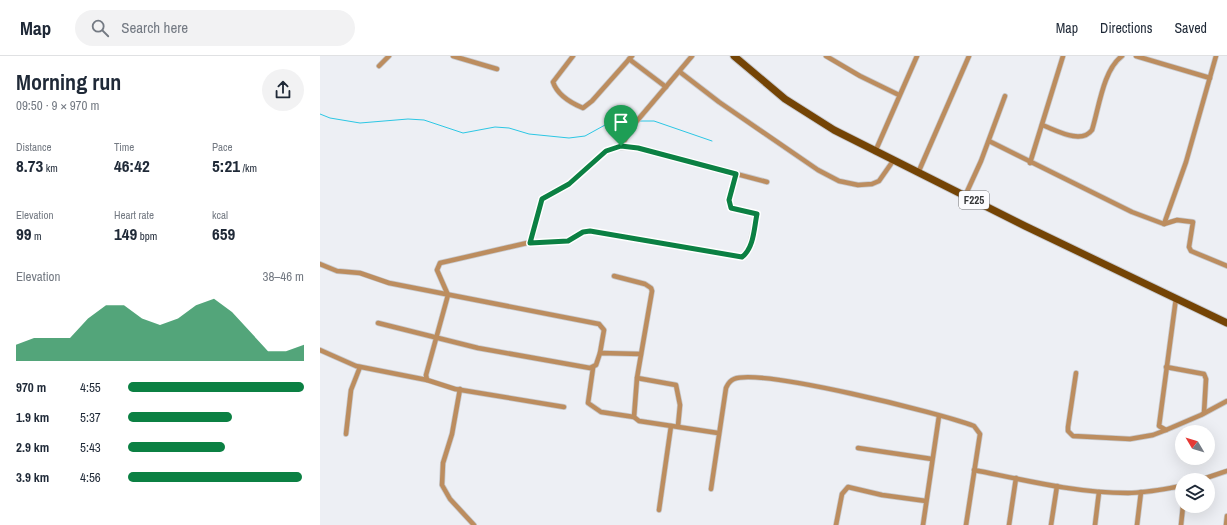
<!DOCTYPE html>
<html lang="en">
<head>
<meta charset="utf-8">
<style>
  :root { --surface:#fff; --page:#f2f2f3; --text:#1f2937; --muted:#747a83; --line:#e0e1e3; --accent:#0b8043 }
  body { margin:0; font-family:"Archivo Narrow",sans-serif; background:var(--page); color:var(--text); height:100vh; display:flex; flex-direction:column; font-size:15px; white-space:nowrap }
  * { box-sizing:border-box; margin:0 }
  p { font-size:13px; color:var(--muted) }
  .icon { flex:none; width:22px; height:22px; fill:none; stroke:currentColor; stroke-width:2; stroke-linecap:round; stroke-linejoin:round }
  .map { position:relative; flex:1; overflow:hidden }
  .sheet { display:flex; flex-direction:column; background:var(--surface); width:320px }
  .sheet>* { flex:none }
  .needle { width:26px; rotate:308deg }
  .controls { position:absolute; left:855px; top:369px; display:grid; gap:8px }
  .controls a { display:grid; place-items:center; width:40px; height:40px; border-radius:50%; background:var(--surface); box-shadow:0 4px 16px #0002; font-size:20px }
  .pin { position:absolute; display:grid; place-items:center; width:34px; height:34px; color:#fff; margin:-41px -17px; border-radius:50% 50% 50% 0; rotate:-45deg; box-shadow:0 0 4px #0007 }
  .pin .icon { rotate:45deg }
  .round { display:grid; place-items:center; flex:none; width:42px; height:42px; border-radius:21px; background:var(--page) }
  .headline { display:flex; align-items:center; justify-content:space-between; height:68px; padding:0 16px }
  h1 { font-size:22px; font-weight:800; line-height:30px }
  .figures { display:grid; grid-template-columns:repeat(3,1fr); gap:6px; height:68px; padding:4px 16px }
  .figures div { display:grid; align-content:center }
  .figures b { font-size:17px; font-weight:800 }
  .figures small { font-size:11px; font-weight:400 }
  .figures p { font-size:11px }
  .chart { height:112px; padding:8px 16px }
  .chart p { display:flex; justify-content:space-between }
  .chart svg { width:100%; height:72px; margin-top:4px; fill:var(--accent); opacity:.7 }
  ul { padding:0 16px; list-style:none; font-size:13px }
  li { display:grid; grid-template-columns:64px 48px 1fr; align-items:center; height:30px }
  li i { height:10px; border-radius:5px; background:var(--accent) }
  header { display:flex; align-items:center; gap:24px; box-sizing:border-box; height:56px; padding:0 20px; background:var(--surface); border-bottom:1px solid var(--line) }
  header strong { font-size:19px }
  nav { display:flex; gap:22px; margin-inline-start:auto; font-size:14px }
  .search { width:280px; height:36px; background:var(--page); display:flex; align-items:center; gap:10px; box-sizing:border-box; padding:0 14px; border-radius:22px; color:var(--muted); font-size:15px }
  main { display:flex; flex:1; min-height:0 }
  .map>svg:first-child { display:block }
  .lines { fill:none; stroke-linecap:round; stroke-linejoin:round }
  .stream { stroke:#2cc7e4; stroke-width:1 }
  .minor-casing { stroke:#c8cace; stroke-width:6 }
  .primary-casing { stroke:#c8cace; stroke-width:9 }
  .minor { stroke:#bc8d5f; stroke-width:4.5 }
  .primary { stroke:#744405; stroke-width:7 }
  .route-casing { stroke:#fff; stroke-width:8 }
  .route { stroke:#0b8043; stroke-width:5 }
  .labels { text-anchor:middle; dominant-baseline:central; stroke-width:4; stroke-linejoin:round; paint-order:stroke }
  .shield { fill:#fcfcfe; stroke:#717173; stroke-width:1 }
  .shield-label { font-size:11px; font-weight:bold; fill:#353637 }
</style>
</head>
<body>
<header>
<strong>Map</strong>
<div class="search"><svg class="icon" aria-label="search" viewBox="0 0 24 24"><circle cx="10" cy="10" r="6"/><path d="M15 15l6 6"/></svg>Search here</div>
<nav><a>Map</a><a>Directions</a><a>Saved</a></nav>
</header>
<main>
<section class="sheet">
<div class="headline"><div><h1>Morning run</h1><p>09:50 · 9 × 970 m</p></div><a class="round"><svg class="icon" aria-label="share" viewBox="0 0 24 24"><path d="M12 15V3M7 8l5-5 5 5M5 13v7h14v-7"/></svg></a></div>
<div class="figures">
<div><p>Distance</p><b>8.73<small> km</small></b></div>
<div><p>Time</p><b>46:42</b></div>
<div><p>Pace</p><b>5:21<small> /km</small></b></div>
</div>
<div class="figures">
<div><p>Elevation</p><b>99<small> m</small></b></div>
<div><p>Heart rate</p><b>149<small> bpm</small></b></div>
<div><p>kcal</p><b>659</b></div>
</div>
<div class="chart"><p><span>Elevation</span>38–46 m</p>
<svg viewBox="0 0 160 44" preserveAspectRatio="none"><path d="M0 44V34L10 30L20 30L30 30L40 18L50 10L60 10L70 18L80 22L90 18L100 10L110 6L120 14L130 26L140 38L150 38L160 34V44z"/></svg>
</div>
<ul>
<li><b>970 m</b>4:55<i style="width:100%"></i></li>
<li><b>1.9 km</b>5:37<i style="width:59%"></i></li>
<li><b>2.9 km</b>5:43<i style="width:55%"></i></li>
<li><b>3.9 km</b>4:56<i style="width:99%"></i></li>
</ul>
</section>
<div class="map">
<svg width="907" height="469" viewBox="0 0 907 469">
  <rect width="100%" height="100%" fill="#edeff4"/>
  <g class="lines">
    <g class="stream">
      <path d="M 0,58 L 10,62 L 40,67 L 88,63 L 104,64 L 143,77 L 175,71 L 189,72 L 209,78 L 249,82 L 265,80 L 285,69 L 315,66"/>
      <path d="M 320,65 L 334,65 L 392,85"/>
    </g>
    <defs>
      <g id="minor">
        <path d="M 133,0 L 177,13"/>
        <path d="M 253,0 L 233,26 C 237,38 251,47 263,52 L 272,45 L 312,0"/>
        <path d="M 506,0 L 540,20 L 579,39"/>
        <path d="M 816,0 L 890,22"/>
        <path d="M 309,3 L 346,31"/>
        <path d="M 59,10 L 69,0"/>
        <path d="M 360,16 L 399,46 L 498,114 L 519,125 L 538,129 L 552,128 L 559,125 L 573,105"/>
        <path d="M 722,69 C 736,74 761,89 772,74 C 779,52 783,14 802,0"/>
        <path d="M 669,85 L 812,156 L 844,168 L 857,164 L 873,166 L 869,191 L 871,195 L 907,210"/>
        <path d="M 301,90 L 316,66 L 372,0"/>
        <path d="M 555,96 L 597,0"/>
        <path d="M 710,107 L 743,0"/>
        <path d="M 598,117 L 649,0"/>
        <path d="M 645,140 L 661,105 L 685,40"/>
        <path d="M 844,168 L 866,106 L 896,0"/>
        <path d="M 211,187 L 222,143 C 230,136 241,134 249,127 C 277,107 279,87 318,92 L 447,126"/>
        <path d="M 0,208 L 17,215 L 40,217 L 69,227 L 279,268 L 284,274 L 280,297"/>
        <path d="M 294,220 L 325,228 L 331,232 L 332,235 L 317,322 L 314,361 L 319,365 L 398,377"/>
        <path d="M 856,242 L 839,370 L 846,374 L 881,359 L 907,345"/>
        <path d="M 58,267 L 158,292 L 270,312 L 276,309 L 280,297 L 321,298"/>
        <path d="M 0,294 L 36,310 L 107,324"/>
        <path d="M 846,311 L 884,318 L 886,323 L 884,357"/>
        <path d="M 273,312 L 268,347 L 281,356 L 314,361"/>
        <path d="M 756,317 L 748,371 L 748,375 L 753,380 L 810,383 L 833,379 L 846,374"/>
        <path d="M 317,322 L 356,329 L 360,349 L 358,370"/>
        <path d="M 140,333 L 132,378 L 123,407 L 122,429 L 130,443 L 154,469"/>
        <path d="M 244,351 L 135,333 L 107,324 L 106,319 L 128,239 L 117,214 L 120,207 L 207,187 L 248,185 L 263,176 L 270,175 L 422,201 L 429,193 L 437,158 L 411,152 L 409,144 L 416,118"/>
        <path d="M 26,378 L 31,334 L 40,311"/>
        <path d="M 538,392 L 612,403"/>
        <path d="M 654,414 C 704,424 756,437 808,437 C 826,437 844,433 862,430"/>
        <path d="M 880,424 L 907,415"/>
        <path d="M 391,433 L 406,332 C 408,328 409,325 414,323 C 440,312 620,357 654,370 L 660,378 L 646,469"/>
        <path d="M 339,454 L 351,370"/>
        <path d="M 516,469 L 522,438 L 528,431 L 562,439 L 606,445"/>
        <path d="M 603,469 L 619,360"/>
        <path d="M 689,469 L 696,422"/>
        <path d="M 731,469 L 737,430"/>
        <path d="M 775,469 L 779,436"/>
        <path d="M 817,469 L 821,436"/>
        <path d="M 861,469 L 863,450"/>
        <path d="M 906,469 L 907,460"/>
      </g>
      <path id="primary" d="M 414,0 L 465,43 L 514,74 L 705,170 L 907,267"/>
    </defs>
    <use href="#minor" class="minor-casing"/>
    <use href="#primary" class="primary-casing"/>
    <use href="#minor" class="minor"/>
    <use href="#primary" class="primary"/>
  </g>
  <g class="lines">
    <defs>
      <path id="route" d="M 301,90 L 318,92 L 416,118 L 409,144 L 411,152 L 437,158 C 434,172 434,192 422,201 L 270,175 L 263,176 L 248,185 L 210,187 L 222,143 L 249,128 L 286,95 Z"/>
    </defs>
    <use href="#route" class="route-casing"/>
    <use href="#route" class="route"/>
  </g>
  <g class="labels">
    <rect class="shield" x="639" y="135" width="30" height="18" rx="3"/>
    <g class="shield-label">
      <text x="654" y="144">F225</text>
    </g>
  </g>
</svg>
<div class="controls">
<a><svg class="needle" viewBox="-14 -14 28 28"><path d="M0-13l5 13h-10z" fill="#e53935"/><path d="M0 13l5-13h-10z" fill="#747a83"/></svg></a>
<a><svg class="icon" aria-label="layers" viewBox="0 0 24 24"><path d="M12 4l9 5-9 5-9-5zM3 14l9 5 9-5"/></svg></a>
</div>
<div class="pin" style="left:301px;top:90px;background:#1e9e55"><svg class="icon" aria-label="arrive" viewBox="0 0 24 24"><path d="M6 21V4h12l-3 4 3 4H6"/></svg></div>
</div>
</main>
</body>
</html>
